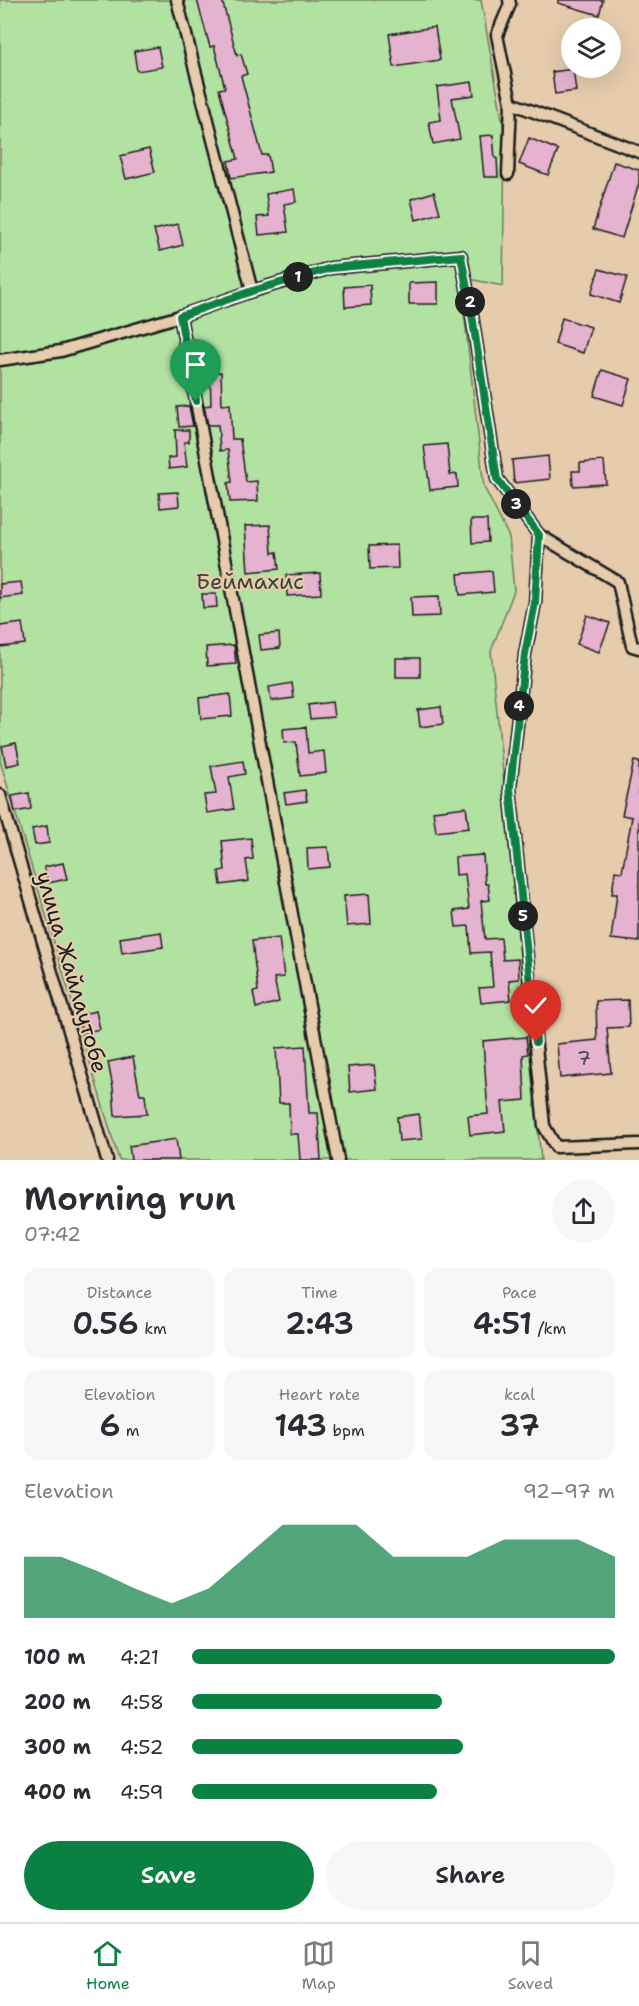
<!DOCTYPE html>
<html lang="en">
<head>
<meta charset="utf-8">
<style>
  :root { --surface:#fff; --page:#f7f7f7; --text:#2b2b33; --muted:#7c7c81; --line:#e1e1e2; --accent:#0b8043 }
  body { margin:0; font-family:"Shantell Sans",sans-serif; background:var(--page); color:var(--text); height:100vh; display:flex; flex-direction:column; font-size:22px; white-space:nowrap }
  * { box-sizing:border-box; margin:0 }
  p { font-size:20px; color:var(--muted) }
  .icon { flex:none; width:33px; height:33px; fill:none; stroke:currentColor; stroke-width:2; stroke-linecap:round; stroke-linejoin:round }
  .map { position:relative; height:1160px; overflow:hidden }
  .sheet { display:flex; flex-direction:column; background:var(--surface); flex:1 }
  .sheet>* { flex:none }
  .buttons { position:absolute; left:561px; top:18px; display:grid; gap:12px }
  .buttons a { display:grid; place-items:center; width:60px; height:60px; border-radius:50%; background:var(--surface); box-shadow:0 6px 24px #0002; font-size:30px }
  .pin { position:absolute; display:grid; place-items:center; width:51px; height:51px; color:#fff; margin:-62px -26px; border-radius:50% 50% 50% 0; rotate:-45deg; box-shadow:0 0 6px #0007 }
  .pin .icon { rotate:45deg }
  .km { position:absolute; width:30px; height:30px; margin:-15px; border-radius:50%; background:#222; color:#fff; font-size:16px; line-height:30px; text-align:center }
  .round { display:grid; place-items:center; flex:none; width:63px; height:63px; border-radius:32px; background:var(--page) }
  .overview { display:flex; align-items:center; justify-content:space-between; height:102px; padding:0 24px }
  h1 { font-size:33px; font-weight:600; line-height:45px }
  .figures { display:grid; grid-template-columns:repeat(3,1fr); gap:9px; height:102px; padding:6px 24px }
  .figures div { display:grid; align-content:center; border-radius:15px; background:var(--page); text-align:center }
  .figures b { font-size:30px; font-weight:600 }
  .figures small { font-size:16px; font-weight:400 }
  .figures p { font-size:16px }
  .chart { height:168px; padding:12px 24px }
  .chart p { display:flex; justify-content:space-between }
  .chart svg { width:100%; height:108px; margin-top:6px; fill:var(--accent); opacity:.7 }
  .action { display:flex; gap:12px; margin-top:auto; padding:12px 24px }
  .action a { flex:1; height:69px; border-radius:36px; background:var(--accent); color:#fff; font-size:24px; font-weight:600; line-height:69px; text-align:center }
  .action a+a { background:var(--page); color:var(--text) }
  ul { padding:0 24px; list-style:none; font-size:20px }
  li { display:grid; grid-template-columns:96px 72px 1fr; align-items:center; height:45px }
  li i { height:15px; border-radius:8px; background:var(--accent) }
  .menu { display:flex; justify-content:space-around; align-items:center; height:84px; border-top:2px solid var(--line); background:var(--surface); font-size:16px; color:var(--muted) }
  .menu a { display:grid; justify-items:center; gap:3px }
  .menu .selected { color:var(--accent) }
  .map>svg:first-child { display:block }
  .green { fill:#b2e2a1; stroke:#677f5e; stroke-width:1.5 }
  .building { fill:#e5b2d0; stroke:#1c1c1c; stroke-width:1.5 }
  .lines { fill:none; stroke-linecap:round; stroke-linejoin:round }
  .minor-casing { stroke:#1c1c1c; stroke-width:15 }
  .minor { stroke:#e4ccac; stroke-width:10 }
  .route-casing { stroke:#fff; stroke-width:12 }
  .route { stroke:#0b8043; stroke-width:8 }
  .labels { text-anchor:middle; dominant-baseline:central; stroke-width:4.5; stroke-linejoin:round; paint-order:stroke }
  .number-label { font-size:20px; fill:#4e4249 }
  .park-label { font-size:22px; fill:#3a4437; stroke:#e4ccac }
  .street-label { font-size:22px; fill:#1c1c1c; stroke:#e4ccac }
</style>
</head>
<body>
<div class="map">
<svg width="639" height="1160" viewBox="0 0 639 1160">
  <rect width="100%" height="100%" fill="#e4ccac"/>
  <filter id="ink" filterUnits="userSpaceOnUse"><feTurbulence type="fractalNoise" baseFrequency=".0167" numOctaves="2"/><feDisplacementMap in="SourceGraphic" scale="12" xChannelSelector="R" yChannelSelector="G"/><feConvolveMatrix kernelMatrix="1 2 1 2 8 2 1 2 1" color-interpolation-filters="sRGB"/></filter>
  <g filter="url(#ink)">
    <path class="green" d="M 0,0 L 481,0 L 505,135 L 503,286 L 460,277 L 484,487 L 509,537 L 514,591 L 491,651 L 541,1160 L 119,1160 L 0,761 Z"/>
    <g class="building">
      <path d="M 197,0 L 222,0 L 237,55 L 241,54 L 247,74 L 241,76 L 262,155 L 268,155 L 271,172 L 231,178 L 228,161 L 238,159 L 219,89 L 225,88 L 214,46 L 210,47 Z"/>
      <path d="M 558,0 L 603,0 L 599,15 L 558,3 Z"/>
      <path d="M 435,27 L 440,60 L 394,67 L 389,34 Z"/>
      <path d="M 158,47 L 162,67 L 137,71 L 134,51 Z"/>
      <path d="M 573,69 L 576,91 L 555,94 L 552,72 Z"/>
      <path d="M 472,82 L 474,95 L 452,98 L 460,139 L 433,144 L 429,122 L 441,120 L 437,87 Z"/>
      <path d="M 493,135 L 495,158 L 497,158 L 498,177 L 484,177 L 480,136 Z"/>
      <path d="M 529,138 L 558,150 L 548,175 L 519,164 Z"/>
      <path d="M 149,149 L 155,172 L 126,179 L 120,156 Z"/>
      <path d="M 614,162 L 639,170 L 639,183 L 622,238 L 593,229 Z"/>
      <path d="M 294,189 L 296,202 L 284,204 L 288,232 L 259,235 L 257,217 L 269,216 L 266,194 Z"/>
      <path d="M 434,192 L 440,213 L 416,220 L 411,199 Z"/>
      <path d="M 178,224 L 183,245 L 160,251 L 154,230 Z"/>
      <path d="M 599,269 L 627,277 L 619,303 L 591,294 Z"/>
      <path d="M 438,282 L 438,304 L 409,304 L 409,283 Z"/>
      <path d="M 370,285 L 371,305 L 345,307 L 344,287 Z"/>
      <path d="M 562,318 L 591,327 L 583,353 L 555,344 Z"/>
      <path d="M 602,370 L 631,379 L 623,405 L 594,396 Z"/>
      <path d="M 221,372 L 222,405 L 230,404 L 232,439 L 240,439 L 246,482 L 257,481 L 258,501 L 230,502 L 228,483 L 232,482 L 228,450 L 220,451 L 218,425 L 208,425 L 204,406 L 211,405 L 210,373 Z"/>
      <path d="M 189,406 L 193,426 L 179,427 L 177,407 Z"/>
      <path d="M 175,430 L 189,430 L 189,442 L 184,442 L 187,467 L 169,469 L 168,458 L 176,457 Z"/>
      <path d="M 447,444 L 450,475 L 457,474 L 458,487 L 430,490 L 424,446 Z"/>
      <path d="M 548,456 L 550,479 L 514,483 L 512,460 Z"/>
      <path d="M 604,461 L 606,484 L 573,486 L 572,471 L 580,471 L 580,463 Z"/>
      <path d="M 178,492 L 179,506 L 160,508 L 159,493 Z"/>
      <path d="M 471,520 L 487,520 L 488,542 L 472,543 Z"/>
      <path d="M 270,525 L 272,553 L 277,552 L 279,569 L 248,572 L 245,526 Z"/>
      <path d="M 397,545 L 398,568 L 370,569 L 369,546 Z"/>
      <path d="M 492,571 L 494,592 L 460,595 L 458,574 Z"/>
      <path d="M 320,573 L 321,594 L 287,596 L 286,575 Z"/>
      <path d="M 21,582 L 23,595 L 0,598 L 0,584 Z"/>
      <path d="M 202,594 L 216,594 L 217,607 L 203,608 Z"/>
      <path d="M 439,596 L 440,616 L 412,617 L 411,597 Z"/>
      <path d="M 587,615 L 610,623 L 599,652 L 577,644 Z"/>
      <path d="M 22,623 L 25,644 L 0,647 L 0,626 Z"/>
      <path d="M 279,633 L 280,648 L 261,650 L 259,635 Z"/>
      <path d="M 234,645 L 236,664 L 207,666 L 206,647 Z"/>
      <rect x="396" y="658" width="24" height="19"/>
      <path d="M 292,683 L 294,698 L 271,701 L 269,687 Z"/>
      <path d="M 230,694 L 232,716 L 201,719 L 199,698 Z"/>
      <path d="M 332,702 L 334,717 L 310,719 L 308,705 Z"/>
      <path d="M 441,707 L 443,724 L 420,727 L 418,710 Z"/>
      <path d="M 306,727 L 308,753 L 324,751 L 326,773 L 300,776 L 296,742 L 284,743 L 283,729 Z"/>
      <path d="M 16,743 L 20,763 L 6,766 L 2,746 Z"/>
      <path d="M 243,761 L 245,774 L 229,777 L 234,809 L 207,813 L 204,795 L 216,794 L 211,766 Z"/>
      <path d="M 634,761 L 639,762 L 639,942 L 611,939 L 617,894 L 612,894 L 615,871 L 622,872 L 632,817 L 622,815 Z"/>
      <path d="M 305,790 L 307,801 L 286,804 L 284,793 Z"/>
      <path d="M 29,793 L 31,809 L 15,812 L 12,796 Z"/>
      <path d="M 466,807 L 469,828 L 436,832 L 433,811 Z"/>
      <path d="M 47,826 L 49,843 L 35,845 L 32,829 Z"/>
      <path d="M 251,838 L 253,859 L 246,860 L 249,881 L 221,885 L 219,871 L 225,870 L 222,841 Z"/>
      <path d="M 328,847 L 330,867 L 308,869 L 307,848 Z"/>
      <path d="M 483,855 L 485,884 L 488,884 L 490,900 L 481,901 L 485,939 L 501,938 L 503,960 L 518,959 L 519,979 L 509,980 L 511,1000 L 481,1003 L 479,988 L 493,987 L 490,952 L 471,953 L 469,926 L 456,927 L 454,911 L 469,909 L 465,874 L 456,875 L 455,857 Z"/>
      <path d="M 63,863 L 67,879 L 48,883 L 44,867 Z"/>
      <path d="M 369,894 L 371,924 L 347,926 L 344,896 Z"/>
      <path d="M 161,932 L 163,947 L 122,953 L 120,938 Z"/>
      <path d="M 279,938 L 284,977 L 274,978 L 279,1002 L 256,1008 L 253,992 L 258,991 L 252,941 Z"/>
      <path d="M 628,1000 L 629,1027 L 607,1028 L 611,1073 L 560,1078 L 557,1044 L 597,1040 L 596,1001 Z"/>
      <path d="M 96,1011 L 100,1029 L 82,1033 L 78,1015 Z"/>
      <path d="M 526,1037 L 528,1054 L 523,1055 L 525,1100 L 502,1102 L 505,1131 L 470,1135 L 468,1116 L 488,1114 L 483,1041 Z"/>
      <path d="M 305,1046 L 309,1113 L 318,1113 L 321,1160 L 300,1160 L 298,1134 L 290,1134 L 289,1103 L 279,1103 L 276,1048 Z"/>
      <path d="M 133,1057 L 140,1095 L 145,1095 L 147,1114 L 115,1116 L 113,1088 L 108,1062 Z"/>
      <path d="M 374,1065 L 377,1089 L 350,1092 L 348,1067 Z"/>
      <path d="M 419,1114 L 422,1139 L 399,1141 L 397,1117 Z"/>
      <path d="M 176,1139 L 179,1160 L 131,1160 L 129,1146 Z"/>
    </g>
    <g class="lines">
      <defs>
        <g id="minor">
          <path d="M 177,0 L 252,291"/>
          <path d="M 511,103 L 639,152"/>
          <path d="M 508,174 L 511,103 L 497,35 L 510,4 L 509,0"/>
          <path d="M 180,316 L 338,1160"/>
          <path d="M 0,360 L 61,351 L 180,316 L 252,291 L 331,268 L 461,256 L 472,315 L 497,479 L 539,535 L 535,603 L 525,654 L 510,788 L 544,1126 L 556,1147 L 639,1144"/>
          <path d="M 539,535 L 618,582 L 632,646 L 639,648"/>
          <path d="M 0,795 L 107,1160"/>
        </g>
      </defs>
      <use href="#minor" class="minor-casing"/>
      <use href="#minor" class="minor"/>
    </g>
  </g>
  <g class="lines" filter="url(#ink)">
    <defs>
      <path id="route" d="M 196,401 L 180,316 L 252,291 L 331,268 L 461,256 L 472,315 L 497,479 L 539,535 L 535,603 L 525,654 L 510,788 L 536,1042"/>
    </defs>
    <use href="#route" class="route-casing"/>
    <use href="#route" class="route"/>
  </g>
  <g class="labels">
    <g class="number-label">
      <text x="584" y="1058">7</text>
    </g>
    <g class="park-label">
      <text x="250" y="581">Беймахис</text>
    </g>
    <g class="street-label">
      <text transform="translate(72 972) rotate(74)">улица Жайлаутобе</text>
    </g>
  </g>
</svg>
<div class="buttons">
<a><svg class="icon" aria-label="layers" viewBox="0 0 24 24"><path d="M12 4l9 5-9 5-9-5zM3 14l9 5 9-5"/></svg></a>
</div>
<div class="pin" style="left:196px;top:401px;background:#1e9e55"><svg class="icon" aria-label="arrive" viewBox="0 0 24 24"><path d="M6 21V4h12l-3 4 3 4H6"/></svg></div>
<div class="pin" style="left:536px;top:1042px;background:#d93025"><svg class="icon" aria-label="check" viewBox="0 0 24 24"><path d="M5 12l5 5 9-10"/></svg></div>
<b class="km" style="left:298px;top:277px">1</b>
<b class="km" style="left:470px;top:302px">2</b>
<b class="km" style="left:516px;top:504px">3</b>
<b class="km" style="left:519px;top:706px">4</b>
<b class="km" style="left:523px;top:916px">5</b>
</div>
<section class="sheet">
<div class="overview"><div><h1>Morning run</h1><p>07:42</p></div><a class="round"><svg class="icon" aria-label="share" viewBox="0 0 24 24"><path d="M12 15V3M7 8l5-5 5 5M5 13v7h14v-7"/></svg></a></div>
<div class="figures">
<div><p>Distance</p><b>0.56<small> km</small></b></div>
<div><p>Time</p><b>2:43</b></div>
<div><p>Pace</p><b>4:51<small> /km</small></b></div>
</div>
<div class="figures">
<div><p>Elevation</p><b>6<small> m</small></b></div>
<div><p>Heart rate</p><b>143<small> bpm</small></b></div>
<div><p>kcal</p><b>37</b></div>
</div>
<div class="chart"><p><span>Elevation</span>92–97 m</p>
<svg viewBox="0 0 160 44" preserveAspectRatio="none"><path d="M0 44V19L10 19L20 25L30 32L40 38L50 32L60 19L70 6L80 6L90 6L100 19L110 19L120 19L130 12L140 12L150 12L160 19V44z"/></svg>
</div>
<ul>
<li><b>100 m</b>4:21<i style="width:100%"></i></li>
<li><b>200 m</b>4:58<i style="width:59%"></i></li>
<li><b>300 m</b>4:52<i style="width:64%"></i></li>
<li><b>400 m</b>4:59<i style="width:58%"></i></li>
</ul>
<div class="action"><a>Save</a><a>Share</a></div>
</section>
<nav class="menu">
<a class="selected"><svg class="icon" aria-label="home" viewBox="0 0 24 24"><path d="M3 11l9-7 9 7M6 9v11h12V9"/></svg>Home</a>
<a><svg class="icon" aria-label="map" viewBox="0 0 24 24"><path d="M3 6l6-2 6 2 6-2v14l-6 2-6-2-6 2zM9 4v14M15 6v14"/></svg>Map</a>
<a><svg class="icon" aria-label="saved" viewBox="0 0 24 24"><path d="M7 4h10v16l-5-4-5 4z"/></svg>Saved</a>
</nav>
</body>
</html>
